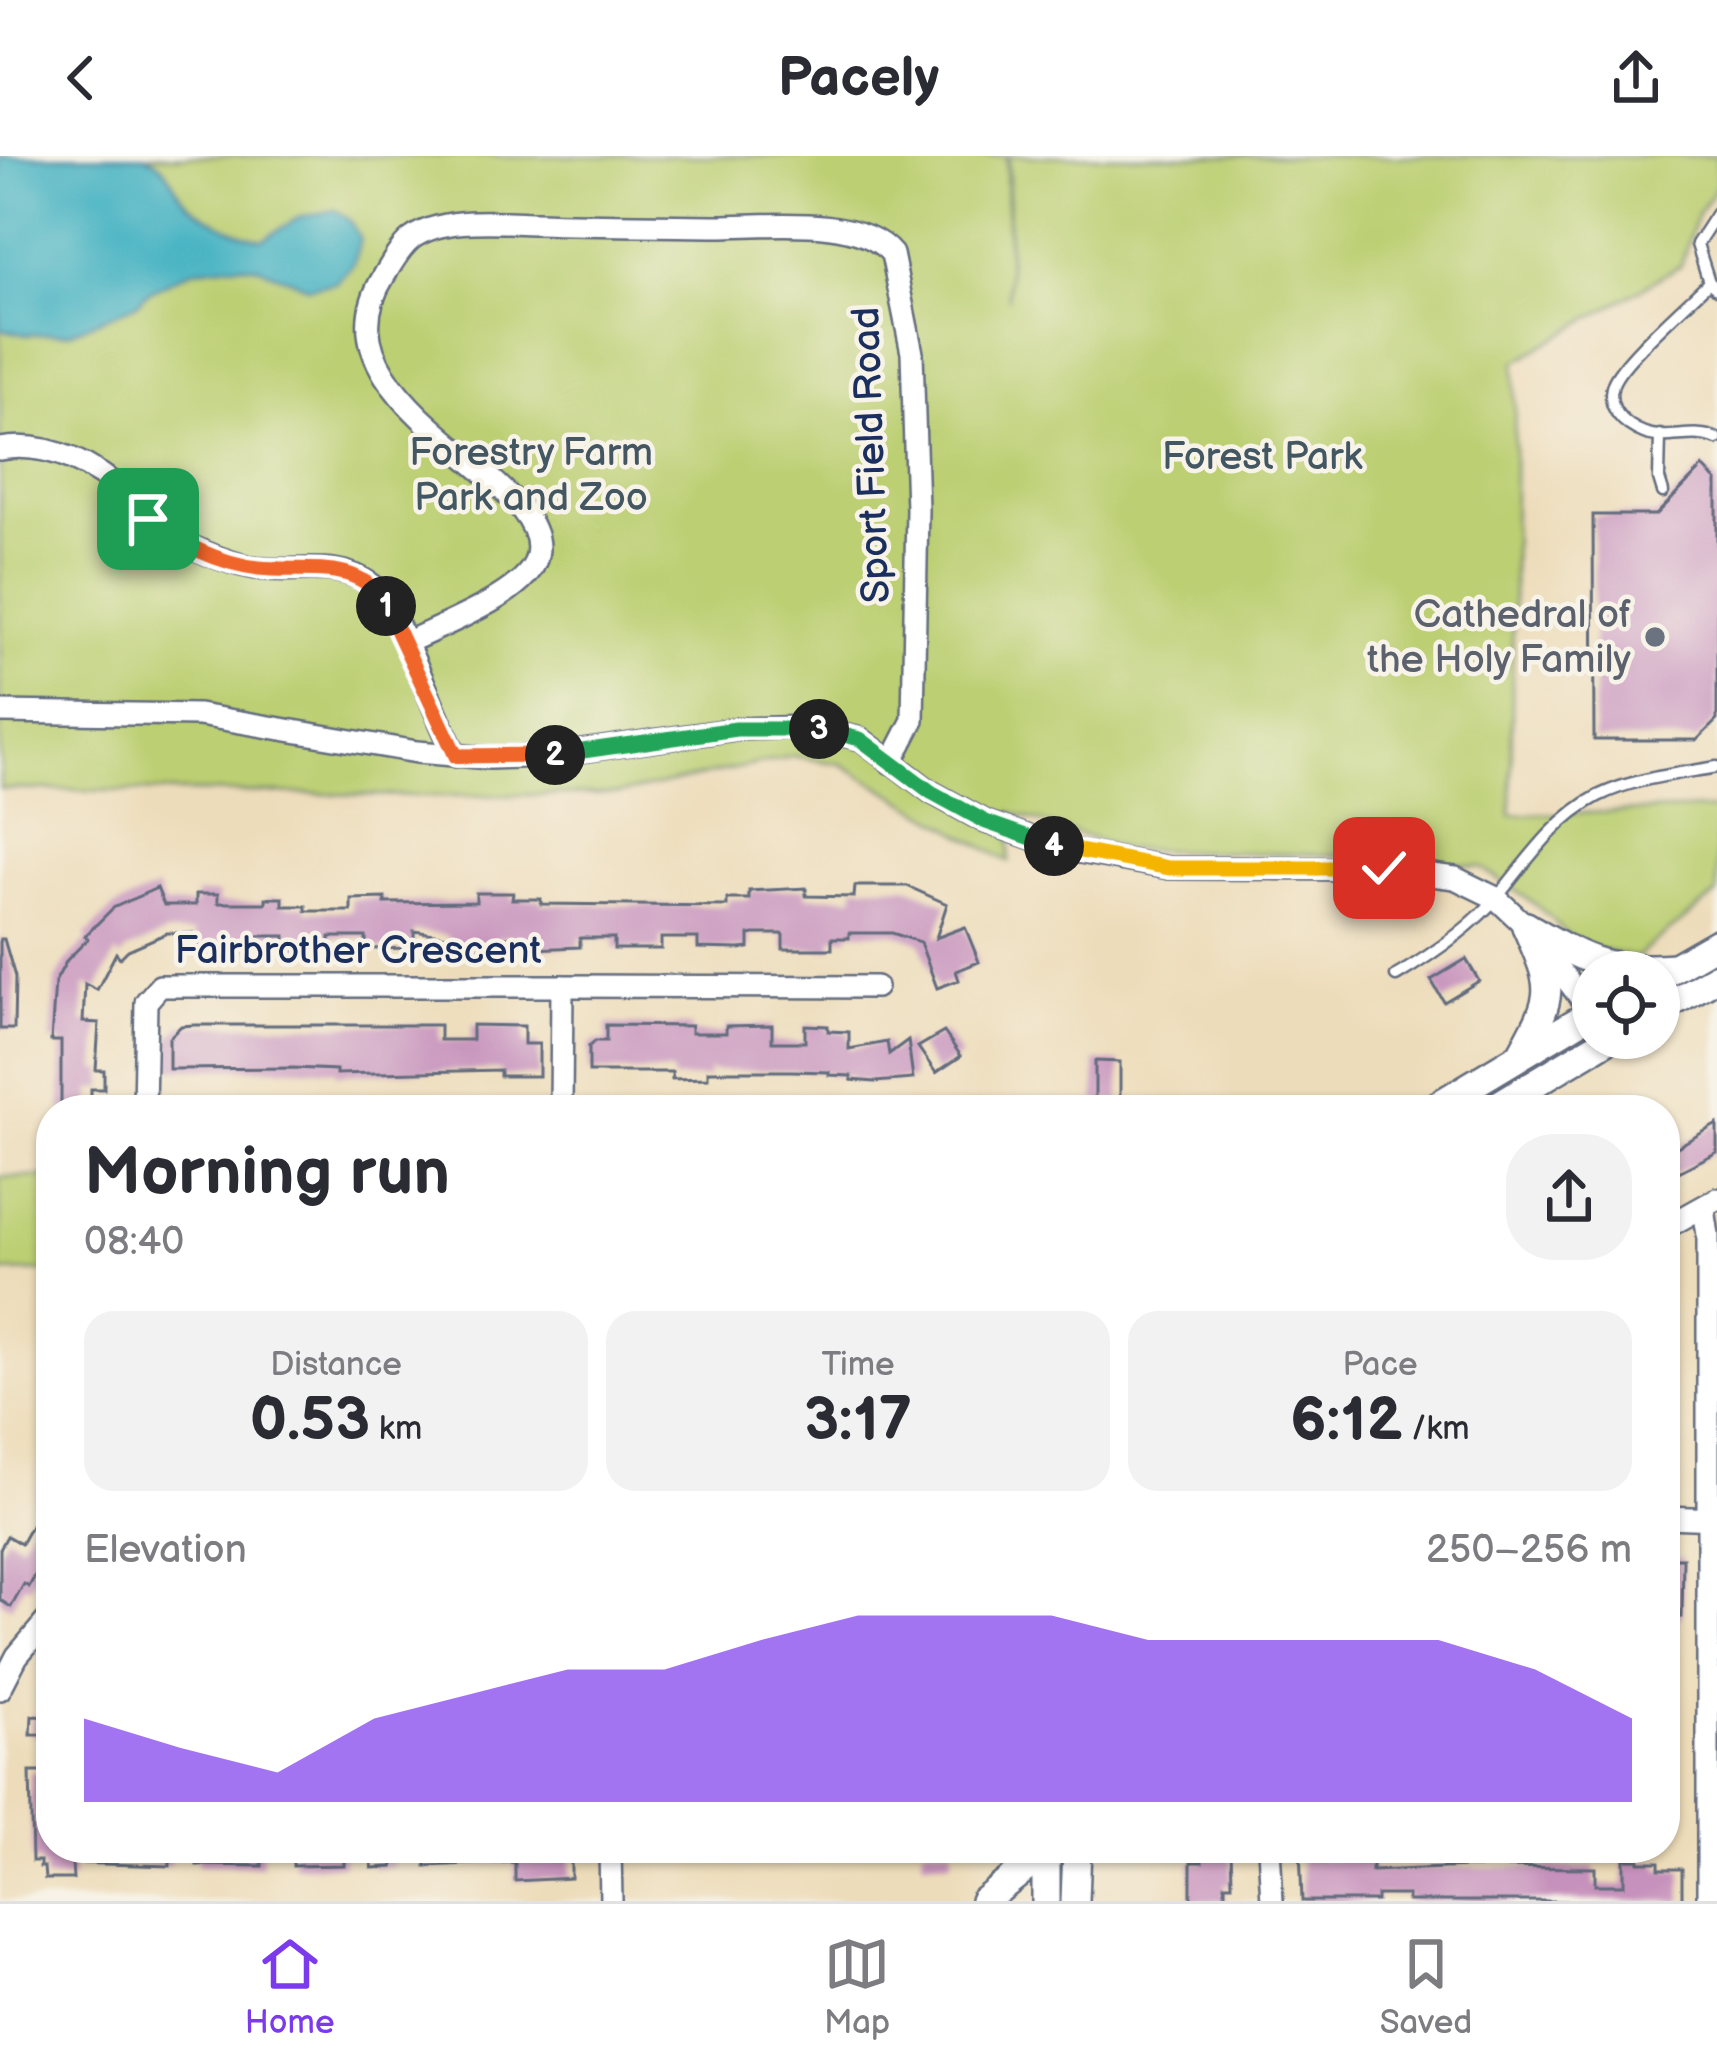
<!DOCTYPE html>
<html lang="en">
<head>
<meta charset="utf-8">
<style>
  :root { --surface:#fff; --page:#f2f2f3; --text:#2b2b33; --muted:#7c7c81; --line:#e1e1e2; --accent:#7c3aed }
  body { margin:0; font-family:"Balsamiq Sans",sans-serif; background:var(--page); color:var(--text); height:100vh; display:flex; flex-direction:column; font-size:45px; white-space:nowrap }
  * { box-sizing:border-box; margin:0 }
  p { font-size:39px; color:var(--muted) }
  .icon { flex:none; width:66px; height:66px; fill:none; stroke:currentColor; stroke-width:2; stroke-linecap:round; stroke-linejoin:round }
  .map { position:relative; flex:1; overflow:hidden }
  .sheet { position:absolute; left:36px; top:939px; width:1644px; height:768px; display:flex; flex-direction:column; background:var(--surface); border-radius:48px; box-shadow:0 3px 9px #0004 }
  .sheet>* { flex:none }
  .tools { position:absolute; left:1572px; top:795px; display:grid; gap:24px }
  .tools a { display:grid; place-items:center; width:108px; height:108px; border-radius:50%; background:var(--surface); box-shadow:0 3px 9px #0004; font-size:60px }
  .pin { position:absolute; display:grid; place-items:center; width:102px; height:102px; color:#fff; margin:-51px; border-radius:24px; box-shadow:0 6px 18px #0006 }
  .km { position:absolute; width:60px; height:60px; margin:-30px; border-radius:50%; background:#222; color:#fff; font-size:33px; line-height:60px; text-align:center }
  .round { display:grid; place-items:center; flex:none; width:126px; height:126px; border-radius:48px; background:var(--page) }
  .head { display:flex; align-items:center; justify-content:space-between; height:204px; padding:0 48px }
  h1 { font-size:66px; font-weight:700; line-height:90px }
  .metrics { display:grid; grid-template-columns:repeat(3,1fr); gap:18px; height:204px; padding:12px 48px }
  .metrics div { display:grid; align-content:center; border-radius:30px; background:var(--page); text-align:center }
  .metrics b { font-size:60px; font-weight:700 }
  .metrics small { font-size:33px; font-weight:400 }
  .metrics p { font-size:33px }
  .chart { height:336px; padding:24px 48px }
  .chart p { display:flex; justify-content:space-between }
  .chart svg { width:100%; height:216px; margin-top:12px; fill:var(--accent); opacity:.7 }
  header { display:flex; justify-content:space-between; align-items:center; height:156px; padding:0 48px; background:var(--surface); font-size:54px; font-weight:700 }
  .tab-bar { display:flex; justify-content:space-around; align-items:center; height:168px; border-top:3px solid var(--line); background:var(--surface); font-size:33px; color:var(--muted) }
  .tab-bar a { display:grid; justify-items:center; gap:6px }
  .tab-bar .on { color:var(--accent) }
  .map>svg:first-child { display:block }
  .green { fill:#bccf72; stroke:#6c7f68; stroke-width:3 }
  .water { fill:#46b3c3; stroke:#307190; stroke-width:3 }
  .building { fill:#c691bc }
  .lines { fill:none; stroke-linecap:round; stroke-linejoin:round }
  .service-casing { stroke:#646c7e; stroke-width:15 }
  .minor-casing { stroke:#646c7e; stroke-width:26 }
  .secondary-casing { stroke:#646c7e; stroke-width:32 }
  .service { stroke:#fff; stroke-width:10 }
  .minor { stroke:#fff; stroke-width:21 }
  .secondary { stroke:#fff; stroke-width:27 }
  .split-1-casing { stroke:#fff; stroke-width:24 }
  .split-2-casing { stroke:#fff; stroke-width:24 }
  .split-3-casing { stroke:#fff; stroke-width:24 }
  .split-4-casing { stroke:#fff; stroke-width:24 }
  .split-5-casing { stroke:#fff; stroke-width:24 }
  .split-6-casing { stroke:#fff; stroke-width:24 }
  .split-1 { stroke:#f0652b; stroke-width:15 }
  .split-2 { stroke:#f0652b; stroke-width:15 }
  .split-3 { stroke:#22a559; stroke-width:15 }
  .split-4 { stroke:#22a559; stroke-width:15 }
  .split-5 { stroke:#f5b400; stroke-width:15 }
  .split-6 { stroke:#f5b400; stroke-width:15 }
  .worship-dot { fill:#6b7280; stroke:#f7f3e8; stroke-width:4.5 }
  .labels { text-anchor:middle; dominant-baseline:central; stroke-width:9; stroke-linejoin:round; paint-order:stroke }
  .park-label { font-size:39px; fill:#435763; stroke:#f7f3e8 }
  .street-label { font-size:39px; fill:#1b2f5e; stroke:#f7f3e8 }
  .worship-label { font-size:39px; fill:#5b616d; stroke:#f7f3e8; text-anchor:end }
</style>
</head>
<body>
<header><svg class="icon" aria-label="back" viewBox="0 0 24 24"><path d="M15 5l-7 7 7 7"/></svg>Pacely<svg class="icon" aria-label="share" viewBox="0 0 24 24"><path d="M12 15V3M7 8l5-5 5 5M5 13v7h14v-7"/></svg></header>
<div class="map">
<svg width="1717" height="1745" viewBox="0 0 1717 1745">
  <rect width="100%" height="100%" fill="#f7f3e8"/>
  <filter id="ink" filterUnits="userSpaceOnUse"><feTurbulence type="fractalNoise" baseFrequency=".00833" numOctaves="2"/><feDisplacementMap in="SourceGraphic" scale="24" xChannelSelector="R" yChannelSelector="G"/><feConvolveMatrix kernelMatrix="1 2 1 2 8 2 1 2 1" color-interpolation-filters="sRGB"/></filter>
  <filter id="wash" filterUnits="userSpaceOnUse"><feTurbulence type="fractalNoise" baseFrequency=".004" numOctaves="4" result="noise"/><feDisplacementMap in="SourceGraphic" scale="48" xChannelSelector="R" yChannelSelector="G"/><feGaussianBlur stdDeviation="2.7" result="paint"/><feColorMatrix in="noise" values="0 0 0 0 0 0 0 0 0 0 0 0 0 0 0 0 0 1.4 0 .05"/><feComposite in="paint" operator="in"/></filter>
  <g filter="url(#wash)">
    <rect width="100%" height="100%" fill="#eddcb9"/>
    <g class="green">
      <path d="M 0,0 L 1006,0 L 1008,143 L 1009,0 L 1717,0 L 1717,30 L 1697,58 L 1681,109 L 1515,206 L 1511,659 L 1717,653 L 1717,738 L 1635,802 L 1578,788 L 1535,748 L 1480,711 L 1404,701 L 1123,693 L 1011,656 L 1009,706 L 841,608 L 794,600 L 619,638 L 438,640 L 0,633 Z"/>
      <path d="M 0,1021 L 51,1021 L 51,1115 L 0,1116 Z"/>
    </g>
    <path class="water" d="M 0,0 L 143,0 C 173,9 171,34 190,49 C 208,64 240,79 263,83 L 300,61 L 335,54 L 348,62 L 360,82 L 354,108 L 335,127 L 308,131 L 259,111 L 240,108 L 195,113 L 147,137 L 137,148 L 69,177 L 26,179 L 0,173 Z"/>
    <g id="blocks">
      <g class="building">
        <path d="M 1703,311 L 1717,325 L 1717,564 L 1697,584 L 1594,584 L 1593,359 L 1656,359 Z"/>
        <path d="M 855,730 L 907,730 L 947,748 L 936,782 L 965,771 L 979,806 L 956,815 L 959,824 L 937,832 L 920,786 L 892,777 L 849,777 L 849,782 L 832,782 L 832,793 L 783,793 L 783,778 L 754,778 L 749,779 L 749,792 L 739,793 L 698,792 L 698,782 L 661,782 L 661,793 L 614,793 L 614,782 L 580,782 L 580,791 L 532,793 L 532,785 L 525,785 L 525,781 L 498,781 L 498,793 L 448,792 L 448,780 L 414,775 L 414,792 L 366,793 L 366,781 L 330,781 L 330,793 L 285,793 L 285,780 L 251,780 L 251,793 L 224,793 L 224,789 L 194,789 L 194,777 L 167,777 L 128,794 L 120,802 L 116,797 L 97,834 L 85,828 L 83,866 L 99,867 L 96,914 L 104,914 L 104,933 L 91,933 L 91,954 L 61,954 L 61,885 L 51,885 L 55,826 L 67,804 L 88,783 L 85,780 L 113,752 L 157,732 L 164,749 L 196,749 L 196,738 L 218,738 L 218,747 L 266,747 L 266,742 L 283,742 L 283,750 L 306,750 L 306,755 L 351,755 L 351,743 L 385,742 L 385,747 L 476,746 L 476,737 L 513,737 L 512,743 L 541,743 L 541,748 L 727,750 L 727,743 L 749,743 L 749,735 L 806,732 L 806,740 L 854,741 Z"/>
        <path d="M 0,783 L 4,783 L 15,821 L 14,873 L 0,873 Z"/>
        <path d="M 1466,803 L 1479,825 L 1444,846 L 1431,824 Z"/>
        <path d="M 194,869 L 440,869 L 440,884 L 472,884 L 472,869 L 524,870 L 524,888 L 539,888 L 539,920 L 500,920 L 500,914 L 336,918 L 336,914 L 293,912 L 169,913 L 169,882 L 181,870 Z"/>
        <path d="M 606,869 L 691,870 L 691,877 L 726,877 L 726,870 L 772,869 L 772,886 L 805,886 L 805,869 L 828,870 L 828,875 L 849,876 L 849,893 L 887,886 L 889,898 L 908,884 L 913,923 L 875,926 L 851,924 L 851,920 L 829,919 L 829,916 L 791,915 L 708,915 L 708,922 L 672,923 L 672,916 L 589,916 L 589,890 L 595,885 L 606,885 Z"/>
        <path d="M 944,876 L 961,900 L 936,917 L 918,891 Z"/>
        <path d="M 1095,905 L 1120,906 L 1120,945 L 1095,945 Z"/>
        <path d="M 1717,968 L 1717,996 L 1665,1023 L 1665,998 Z"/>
        <path d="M 51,1308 L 51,1389 L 29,1431 L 24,1428 L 11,1451 L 0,1444 L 0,1393 L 7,1380 L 21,1388 L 42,1350 L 34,1346 Z"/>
        <path d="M 1665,1402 L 1683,1402 L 1682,1461 L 1665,1462 Z"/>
        <path d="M 32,1560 L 51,1561 L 51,1579 L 31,1579 Z"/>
        <path d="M 30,1616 L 51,1616 L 51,1692 L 170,1692 L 170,1710 L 72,1707 L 73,1723 L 45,1723 L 44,1711 L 40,1711 L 40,1705 L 32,1705 Z"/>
        <path d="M 197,1692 L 262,1692 L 262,1710 L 197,1709 Z"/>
        <path d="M 293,1692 L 344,1692 L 344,1709 L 293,1710 Z"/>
        <path d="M 372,1692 L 392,1692 L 393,1711 L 372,1712 Z"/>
        <path d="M 426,1692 L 571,1692 L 571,1722 L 515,1725 L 515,1706 L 426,1710 Z"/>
        <path d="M 923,1692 L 952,1692 L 952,1705 L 922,1705 Z"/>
        <path d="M 1202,1692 L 1231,1692 L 1232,1728 L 1225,1728 L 1225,1745 L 1191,1745 L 1191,1706 L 1202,1706 Z"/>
        <path d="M 1300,1692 L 1321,1692 L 1322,1703 L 1372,1703 L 1372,1715 L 1469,1711 L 1595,1712 L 1595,1729 L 1624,1729 L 1624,1703 L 1639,1703 L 1639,1706 L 1659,1706 L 1659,1713 L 1682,1713 L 1682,1745 L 1408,1745 L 1408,1739 L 1377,1739 L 1377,1745 L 1302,1745 Z"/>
      </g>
    </g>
  </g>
  <g filter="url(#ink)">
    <use href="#blocks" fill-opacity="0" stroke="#646c7e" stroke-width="3"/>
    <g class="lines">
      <defs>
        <g id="service">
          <path d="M 1717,57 L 1697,88 L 1709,126 L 1717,133"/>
          <path d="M 1709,126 C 1689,146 1621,205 1613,228 C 1605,252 1624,269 1644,277 C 1668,286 1694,272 1717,283"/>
          <path d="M 1660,279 L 1659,323 L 1663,336"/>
          <path d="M 1396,820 C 1433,798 1471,772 1499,739 C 1528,703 1556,662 1598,640 C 1634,622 1678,618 1717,611"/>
        </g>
        <g id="minor">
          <path d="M 0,293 C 49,284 96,310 132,343 C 151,360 162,378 187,389 C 208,398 234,409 257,412 C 296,418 337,403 372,429 C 395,445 437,566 456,600"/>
          <path d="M 406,487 C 438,471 521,440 535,406 C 569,325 303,249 384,120 C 391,108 400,92 411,83 C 441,60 500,66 536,67 C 597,69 657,69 718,70 C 767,70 859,58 892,98 L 912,197 L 917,353 L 913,564 L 891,607"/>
          <path d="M 0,556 L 199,559 L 417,596 L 490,602 L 546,600 L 736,573 L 808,571 L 861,583 L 931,636 L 986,666 L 1063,693 L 1169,712 L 1385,713 L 1455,722 L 1496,742 L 1526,770 L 1593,858"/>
          <path d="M 562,830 L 876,831"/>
          <path d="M 144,954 L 146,846 L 160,830 L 562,830 L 561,954"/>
          <path d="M 1704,1053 L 1708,1079 L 1708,1745"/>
          <path d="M 1665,1072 L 1717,1043"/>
          <path d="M 1665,1361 L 1717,1363"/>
          <path d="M 0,1533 L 17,1500 L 51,1460"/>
          <path d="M 610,1692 L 611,1745"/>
          <path d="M 1269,1692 L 1272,1745"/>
        </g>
        <g id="secondary">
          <path d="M 1526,770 C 1588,805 1602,816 1675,811"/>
          <path d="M 1663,818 L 1717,787"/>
          <path d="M 1659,854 L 1717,821"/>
          <path d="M 1521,898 C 1555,837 1554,834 1526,770"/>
          <path d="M 1430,954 L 1593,856"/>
          <path d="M 1490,954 L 1610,882"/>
          <path d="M 984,1745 L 1022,1715 L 1034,1692"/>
          <path d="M 1046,1745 L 1046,1692"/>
          <path d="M 1075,1745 L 1077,1692"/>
        </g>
      </defs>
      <use href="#service" class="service-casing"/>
      <use href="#minor" class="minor-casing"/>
      <use href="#secondary" class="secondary-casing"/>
      <use href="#service" class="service"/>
      <use href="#minor" class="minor"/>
      <use href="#secondary" class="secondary"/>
    </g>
  </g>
  <g class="lines" filter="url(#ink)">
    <defs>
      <path id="split-1" d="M 148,363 C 177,387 221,408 259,412 C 306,417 360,401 386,450"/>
      <path id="split-2" d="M 386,450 L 456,600 L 555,599"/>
      <path id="split-3" d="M 555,599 L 736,573 L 819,573"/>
      <path id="split-4" d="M 819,573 L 860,583 L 931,636 L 986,666 L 1054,690"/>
      <path id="split-5" d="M 1054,690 L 1169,712 L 1317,712"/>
      <path id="split-6" d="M 1317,712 L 1384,712"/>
    </defs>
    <use href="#split-1" class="split-1-casing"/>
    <use href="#split-2" class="split-2-casing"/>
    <use href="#split-3" class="split-3-casing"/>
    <use href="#split-4" class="split-4-casing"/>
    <use href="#split-5" class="split-5-casing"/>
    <use href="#split-6" class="split-6-casing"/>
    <use href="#split-1" class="split-1"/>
    <use href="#split-2" class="split-2"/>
    <use href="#split-3" class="split-3"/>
    <use href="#split-4" class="split-4"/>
    <use href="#split-5" class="split-5"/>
    <use href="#split-6" class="split-6"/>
  </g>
  <circle class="worship-dot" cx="1655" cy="481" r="12"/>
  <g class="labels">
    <g class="park-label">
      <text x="531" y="297">Forestry Farm<tspan x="531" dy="45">Park and Zoo</tspan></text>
      <text x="1262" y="301">Forest Park</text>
    </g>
    <g class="street-label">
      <text transform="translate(872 299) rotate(-92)">Sport Field Road</text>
      <text x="358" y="795">Fairbrother Crescent</text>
    </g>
    <g class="worship-label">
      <text x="1631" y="459">Cathedral of<tspan x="1631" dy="45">the Holy Family</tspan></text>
    </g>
  </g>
</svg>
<div class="tools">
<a><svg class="icon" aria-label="locate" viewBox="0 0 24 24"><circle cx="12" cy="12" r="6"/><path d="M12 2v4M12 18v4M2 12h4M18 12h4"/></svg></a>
</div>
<div class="pin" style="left:148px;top:363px;background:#1e9e55"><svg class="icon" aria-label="arrive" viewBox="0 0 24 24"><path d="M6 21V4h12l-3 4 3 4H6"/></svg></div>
<div class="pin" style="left:1384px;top:712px;background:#d93025"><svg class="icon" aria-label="check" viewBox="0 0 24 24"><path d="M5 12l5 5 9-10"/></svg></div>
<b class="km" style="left:386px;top:450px">1</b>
<b class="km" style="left:555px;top:599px">2</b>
<b class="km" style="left:819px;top:573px">3</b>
<b class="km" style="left:1054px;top:690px">4</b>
<section class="sheet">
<div class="head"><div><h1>Morning run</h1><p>08:40</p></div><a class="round"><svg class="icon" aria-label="share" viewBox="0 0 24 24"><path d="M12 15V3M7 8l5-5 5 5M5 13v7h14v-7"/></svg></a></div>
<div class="metrics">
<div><p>Distance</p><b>0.53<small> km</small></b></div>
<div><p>Time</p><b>3:17</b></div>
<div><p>Pace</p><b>6:12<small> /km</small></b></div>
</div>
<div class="chart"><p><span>Elevation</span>250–256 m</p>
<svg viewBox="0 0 160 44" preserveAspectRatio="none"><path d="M0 44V27L10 33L20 38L30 27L40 22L50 17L60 17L70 11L80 6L90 6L100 6L110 11L120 11L130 11L140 11L150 17L160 27V44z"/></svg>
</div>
</section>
</div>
<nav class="tab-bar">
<a class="on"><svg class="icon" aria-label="home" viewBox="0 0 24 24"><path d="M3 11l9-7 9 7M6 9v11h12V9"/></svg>Home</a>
<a><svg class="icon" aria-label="map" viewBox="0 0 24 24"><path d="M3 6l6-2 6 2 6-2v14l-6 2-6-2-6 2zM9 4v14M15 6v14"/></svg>Map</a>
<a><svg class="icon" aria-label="saved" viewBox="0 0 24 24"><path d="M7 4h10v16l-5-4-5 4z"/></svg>Saved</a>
</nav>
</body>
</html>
